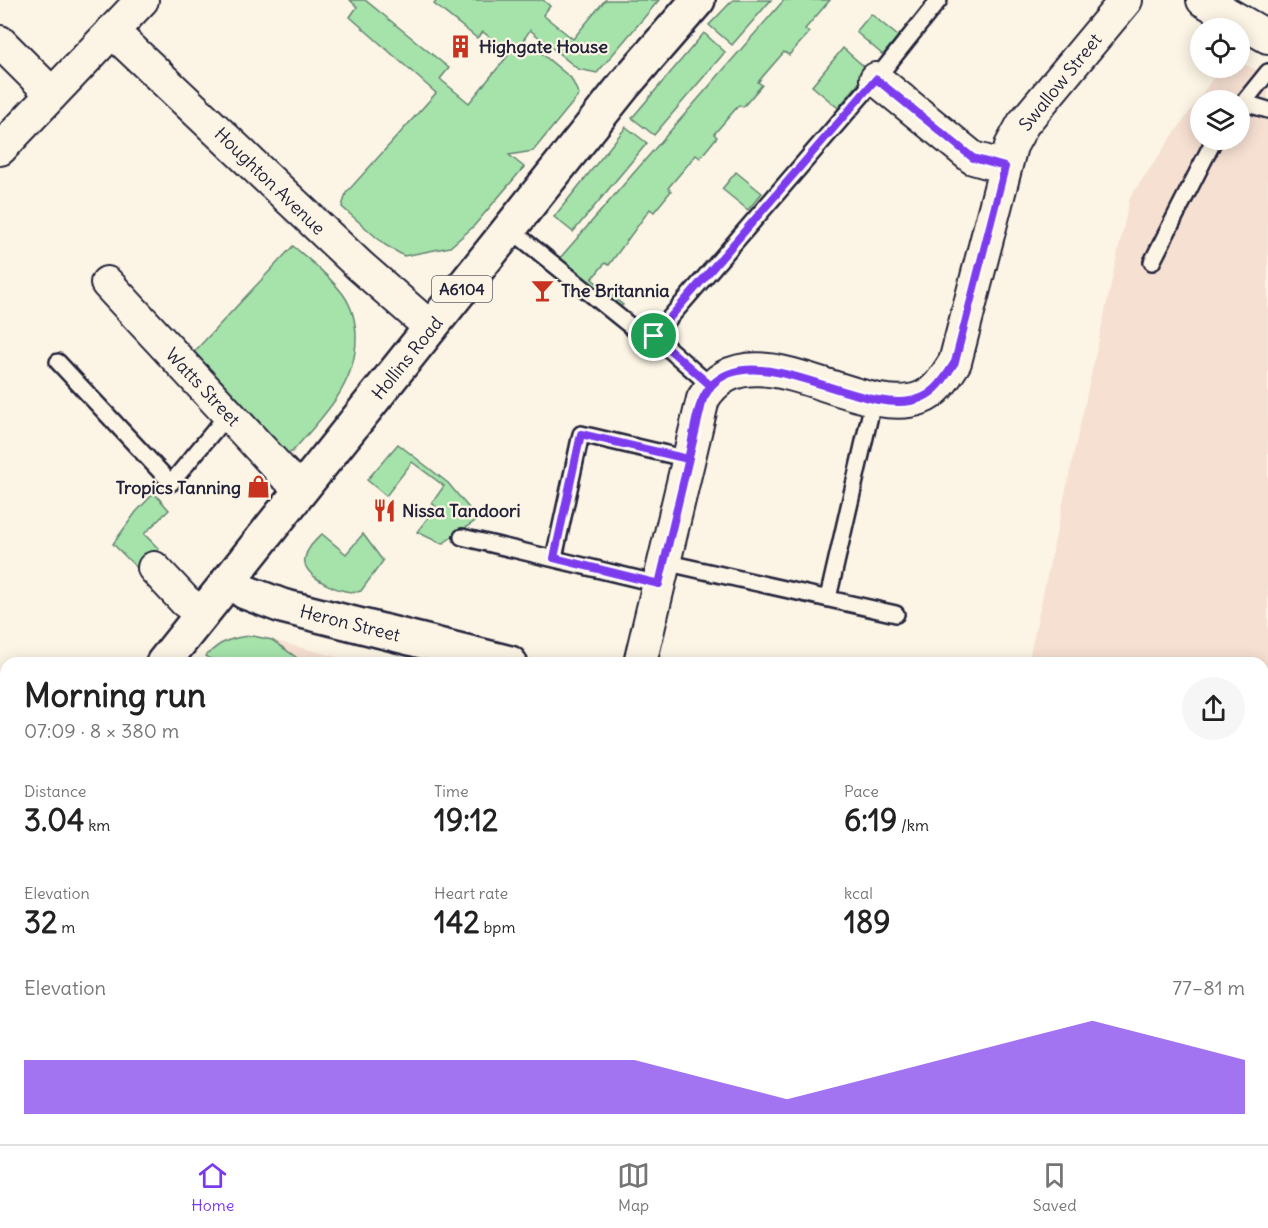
<!DOCTYPE html>
<html lang="en">
<head>
<meta charset="utf-8">
<style>
  :root { --surface:#fff; --page:#f6f6f6; --text:#222; --muted:#767676; --line:#e0e0e0; --accent:#7c3aed }
  body { margin:0; font-family:Delius,sans-serif; background:var(--page); color:var(--text); height:100vh; display:flex; flex-direction:column; font-size:22px; white-space:nowrap }
  * { box-sizing:border-box; margin:0 }
  p { font-size:20px; color:var(--muted) }
  .icon { flex:none; width:33px; height:33px; fill:none; stroke:currentColor; stroke-width:2; stroke-linecap:round; stroke-linejoin:round }
  .map { position:relative; flex:1; overflow:hidden }
  .sheet { position:absolute; left:0px; top:657px; width:1269px; height:488px; display:flex; flex-direction:column; background:var(--surface); border-radius:18px 18px 0 0; box-shadow:0 3px 15px #0003 }
  .sheet>* { flex:none }
  .controls { position:absolute; left:1190px; top:18px; display:grid; gap:12px }
  .controls a { display:grid; place-items:center; width:60px; height:60px; border-radius:50%; background:var(--surface); box-shadow:0 3px 15px #0003; font-size:30px }
  .pin { position:absolute; display:grid; place-items:center; width:51px; height:51px; color:#fff; margin:-26px; border:3px solid #fff; border-radius:50%; box-shadow:0 2px 6px #0007 }
  .round { display:grid; place-items:center; flex:none; width:63px; height:63px; border-radius:32px; background:var(--page) }
  .overview { display:flex; align-items:center; justify-content:space-between; height:102px; padding:0 24px }
  h1 { font-size:33px; font-weight:700; line-height:45px }
  .stats { display:grid; grid-template-columns:repeat(3,1fr); gap:9px; height:102px; padding:6px 24px }
  .stats div { display:grid; align-content:center }
  .stats b { font-size:30px; font-weight:700 }
  .stats small { font-size:16px; font-weight:400 }
  .stats p { font-size:16px }
  .chart { height:168px; padding:12px 24px }
  .chart p { display:flex; justify-content:space-between }
  .chart svg { width:100%; height:108px; margin-top:6px; fill:var(--accent); opacity:.7 }
  .dock { display:flex; justify-content:space-around; align-items:center; height:84px; border-top:2px solid var(--line); background:var(--surface); font-size:16px; color:var(--muted) }
  .dock a { display:grid; justify-items:center; gap:3px }
  .dock .selected { color:var(--accent) }
  .map>svg:first-child { display:block }
  .built { fill:#f6e0d2; fill-rule:evenodd }
  .green { fill:#a5e3aa; stroke:#648272; stroke-width:1.5 }
  .lines { fill:none; stroke-linecap:round; stroke-linejoin:round }
  .lane-casing { stroke:#22223b; stroke-width:20 }
  .street-casing { stroke:#22223b; stroke-width:36 }
  .secondary-casing { stroke:#22223b; stroke-width:38 }
  .primary-casing { stroke:#22223b; stroke-width:38 }
  .lane { stroke:#fcf5e5; stroke-width:15 }
  .street { stroke:#fcf5e5; stroke-width:32 }
  .secondary { stroke:#fcf5e5; stroke-width:33 }
  .primary { stroke:#fcf5e5; stroke-width:33 }
  .route-casing { stroke:#fff; stroke-width:12 }
  .route { stroke:#7c3aed; stroke-width:8 }
  .labels { text-anchor:middle; dominant-baseline:central; stroke-width:4.5; stroke-linejoin:round; paint-order:stroke }
  .shield { fill:#fcf5e5; stroke:#63616e; stroke-width:1.5 }
  .shield-label { font-size:16px; font-weight:bold; fill:#22223b }
  .poi-label { font-size:18px; font-weight:bold; fill:#22223b; stroke:#fcf5e5; text-anchor:start }
  .street-label { font-size:18px; fill:#22223b; stroke:#fcf5e5 }
</style>
</head>
<body>
<div class="map">
<svg width="1268" height="1144" viewBox="0 0 1268 1144">
  <rect width="100%" height="100%" fill="#fcf5e5"/>
  <filter id="ink" filterUnits="userSpaceOnUse"><feTurbulence type="fractalNoise" baseFrequency=".0167" numOctaves="2"/><feDisplacementMap in="SourceGraphic" scale="12" xChannelSelector="R" yChannelSelector="G"/><feConvolveMatrix kernelMatrix="1 2 1 2 8 2 1 2 1" color-interpolation-filters="sRGB"/></filter>
  <g filter="url(#ink)">
    <g class="built">
      <path d="M 1239,62 L 1268,75 L 1268,797 L 1263,796 L 1263,663 L 1028,663 L 1130,197 L 1220,68 L 1239,68 ZM 1200,100 L 1239,100 L 1239,140 L 1200,140 Z"/>
      <path d="M 272,640 L 349,660 L 365,663 L 304,663 Z"/>
      <path d="M 6,915 L 6,1087 L 0,1096 L 0,924 Z"/>
      <path d="M 6,1113 L 6,1138 L 683,1139 L 682,1144 L 0,1144 L 0,1122 Z"/>
    </g>
    <g class="green">
      <path d="M 350,0 L 365,0 L 449,68 L 440,79 L 469,103 L 510,53 L 483,32 L 477,38 L 434,4 L 437,0 L 543,0 L 550,6 L 543,15 L 573,39 L 605,0 L 659,0 L 597,73 L 578,69 L 530,30 L 524,39 L 571,78 L 579,95 L 533,151 L 509,155 L 524,167 L 473,227 L 450,247 L 404,256 L 385,245 L 342,207 L 346,193 L 436,93 L 350,17 L 357,7 Z"/>
      <path d="M 733,0 L 771,0 L 732,45 L 709,25 Z"/>
      <path d="M 784,0 L 830,0 L 805,29 L 809,33 L 789,55 L 784,52 L 758,82 L 762,85 L 743,107 L 739,105 L 714,134 L 717,137 L 700,158 L 696,155 L 668,188 L 671,191 L 654,212 L 650,209 L 609,265 L 605,263 L 592,279 L 623,305 L 620,307 L 560,258 Z"/>
      <path d="M 871,14 L 898,36 L 883,55 L 856,32 Z"/>
      <path d="M 704,33 L 725,52 L 654,135 L 632,118 Z"/>
      <path d="M 843,48 L 869,71 L 838,108 L 812,86 Z"/>
      <path d="M 626,127 L 647,143 L 573,232 L 554,217 Z"/>
      <path d="M 736,172 L 762,193 L 748,210 L 722,189 Z"/>
      <path d="M 293,246 C 311,261 329,276 343,294 C 353,308 356,322 356,338 C 356,386 322,417 292,452 L 287,453 L 194,352 Z"/>
      <path d="M 398,444 L 448,483 L 478,519 L 442,544 L 417,532 L 436,507 L 432,503 L 444,486 L 412,462 L 386,496 L 367,480 Z"/>
      <path d="M 154,493 L 169,510 L 144,534 L 159,549 L 139,570 L 113,544 L 136,512 Z"/>
      <path d="M 322,534 L 346,554 L 363,534 L 383,561 L 361,591 C 346,597 300,577 305,558 C 307,548 315,541 322,534 Z"/>
      <path d="M 253,636 L 272,640 L 304,663 L 215,663 L 206,656 C 220,641 233,637 253,636 Z"/>
      <path d="M 6,1113 L 6,1138 L 446,1139 L 445,1144 L 0,1144 L 0,1122 Z"/>
    </g>
    <g class="lines">
      <defs>
        <g id="lane">
          <path d="M 1245,103 L 1268,110"/>
          <path d="M 1239,108 L 1268,72"/>
          <path d="M 510,229 L 644,337 L 654,336"/>
          <path d="M 1152,262 L 1214,140"/>
          <path d="M 58,362 L 171,483 L 228,414"/>
          <path d="M 711,386 L 654,336 L 876,79 L 939,0"/>
          <path d="M 462,537 L 659,584"/>
          <path d="M 554,558 L 581,434 L 688,459"/>
          <path d="M 664,562 L 896,614"/>
          <path d="M 828,598 L 874,398"/>
          <path d="M 0,1104 L 6,1094"/>
          <path d="M 979,1138 L 1005,1144"/>
          <path d="M 898,1144 L 899,1138"/>
        </g>
        <g id="street">
          <path d="M 1203,0 L 1268,37"/>
          <path d="M 112,31 L 360,266 L 431,328"/>
          <path d="M 0,42 L 52,94"/>
          <path d="M 876,79 L 973,158 L 1005,167"/>
          <path d="M 0,149 L 142,0"/>
          <path d="M 107,283 L 284,474 L 302,489"/>
          <path d="M 154,568 L 185,601 L 202,614"/>
          <path d="M 640,663 L 703,399 C 750,322 858,422 921,398 C 937,392 946,376 955,362 L 1011,146 L 1023,124 L 1126,0"/>
          <path d="M 712,1144 L 713,1138"/>
          <path d="M 1085,1144 L 1086,1138"/>
        </g>
        <g id="secondary">
          <path d="M 229,580 L 245,592 L 282,606 L 510,663"/>
          <path d="M 0,699 L 6,704"/>
          <path d="M 1263,827 L 1268,828"/>
        </g>
        <g id="primary">
          <path d="M 163,663 L 625,84 L 698,0"/>
          <path d="M 0,874 L 6,866"/>
        </g>
      </defs>
      <use href="#lane" class="lane-casing"/>
      <use href="#street" class="street-casing"/>
      <use href="#secondary" class="secondary-casing"/>
      <use href="#primary" class="primary-casing"/>
      <use href="#lane" class="lane"/>
      <use href="#street" class="street"/>
      <use href="#secondary" class="secondary"/>
      <use href="#primary" class="primary"/>
    </g>
  </g>
  <g class="lines" filter="url(#ink)">
    <defs>
      <path id="route" d="M 654,336 L 711,386 L 703,399 L 659,584 L 554,558 L 581,434 L 688,459 C 694,437 695,403 711,386 C 757,335 866,421 921,398 C 937,392 946,376 955,362 L 1005,167 L 973,158 L 876,79 L 654,336"/>
    </defs>
    <use href="#route" class="route-casing"/>
    <use href="#route" class="route"/>
  </g>
  <defs>
    <symbol id="building-bare" viewBox="-9 -9 18 18"><path d="M-4-6H4V6H1V3H-1V6H-4ZM-2.5-4.3h1.7v1.8h-1.7ZM.8-4.3h1.7v1.8H.8ZM-2.5-1h1.7V.8h-1.7ZM.8-1h1.7V.8H.8Z" fill="#c8321e" stroke="#fcf5e5" stroke-width="2.5" paint-order="stroke"/></symbol>
    <symbol id="bar-bare" viewBox="-9 -9 18 18"><path d="M-6-5H6L.8 .8V4.5H3.5V6h-7V4.5H-.8V.8Z" fill="#c8321e" stroke="#fcf5e5" stroke-width="2.5" paint-order="stroke"/></symbol>
    <symbol id="shop-bare" viewBox="-9 -9 18 18"><path d="M-5-2.5h2.3a2.7 3.5 0 0 1 5.4 0H5L5.5 6h-11ZM-1.5-2.5h3a1.5 2.3 0 0 0-3 0Z" fill="#c8321e" stroke="#fcf5e5" stroke-width="2.5" paint-order="stroke"/></symbol>
    <symbol id="restaurant-bare" viewBox="-9 -9 18 18"><path d="M-5-6h1v4h1v-4h1v4h1v-4h1v5L-1.5 .5V6h-2V.5L-5-1ZM5-6V6H3V1.5H1.5Q1.5-4 5-6Z" fill="#c8321e" stroke="#fcf5e5" stroke-width="2.5" paint-order="stroke"/></symbol>
  </defs>
  <g fill-rule="evenodd">
    <use href="#building-bare" x="444" y="30" width="33" height="33"/>
    <use href="#bar-bare" x="526" y="274" width="33" height="33"/>
    <use href="#shop-bare" x="242" y="470" width="33" height="33"/>
    <use href="#restaurant-bare" x="368" y="494" width="33" height="33"/>
  </g>
  <g class="labels">
    <rect class="shield" x="432" y="276" width="60" height="26" rx="4.5"/>
    <g class="shield-label">
      <text x="462" y="289">A6104</text>
    </g>
    <g class="poi-label">
      <text x="479" y="46">Highgate House</text>
      <text x="561" y="290">The Britannia</text>
      <text x="241" y="487" text-anchor="end">Tropics Tanning</text>
      <text x="402" y="510">Nissa Tandoori</text>
    </g>
    <g class="street-label">
      <text transform="translate(1060 82) rotate(-51)">Swallow Street</text>
      <text transform="translate(270 181) rotate(44)">Houghton Avenue</text>
      <text transform="translate(407 358) rotate(-51)">Hollins Road</text>
      <text transform="translate(203 387) rotate(47)">Watts Street</text>
      <text transform="translate(350 623) rotate(14)">Heron Street</text>
    </g>
  </g>
</svg>
<div class="controls">
<a><svg class="icon" aria-label="locate" viewBox="0 0 24 24"><circle cx="12" cy="12" r="6"/><path d="M12 2v4M12 18v4M2 12h4M18 12h4"/></svg></a>
<a><svg class="icon" aria-label="layers" viewBox="0 0 24 24"><path d="M12 4l9 5-9 5-9-5zM3 14l9 5 9-5"/></svg></a>
</div>
<div class="pin" style="left:654px;top:336px;background:#1e9e55"><svg class="icon" aria-label="arrive" viewBox="0 0 24 24"><path d="M6 21V4h12l-3 4 3 4H6"/></svg></div>
<section class="sheet">
<div class="overview"><div><h1>Morning run</h1><p>07:09 · 8 × 380 m</p></div><a class="round"><svg class="icon" aria-label="share" viewBox="0 0 24 24"><path d="M12 15V3M7 8l5-5 5 5M5 13v7h14v-7"/></svg></a></div>
<div class="stats">
<div><p>Distance</p><b>3.04<small> km</small></b></div>
<div><p>Time</p><b>19:12</b></div>
<div><p>Pace</p><b>6:19<small> /km</small></b></div>
</div>
<div class="stats">
<div><p>Elevation</p><b>32<small> m</small></b></div>
<div><p>Heart rate</p><b>142<small> bpm</small></b></div>
<div><p>kcal</p><b>189</b></div>
</div>
<div class="chart"><p><span>Elevation</span>77–81 m</p>
<svg viewBox="0 0 160 44" preserveAspectRatio="none"><path d="M0 44V22L10 22L20 22L30 22L40 22L50 22L60 22L70 22L80 22L90 30L100 38L110 30L120 22L130 14L140 6L150 14L160 22V44z"/></svg>
</div>
</section>
</div>
<nav class="dock">
<a class="selected"><svg class="icon" aria-label="home" viewBox="0 0 24 24"><path d="M3 11l9-7 9 7M6 9v11h12V9"/></svg>Home</a>
<a><svg class="icon" aria-label="map" viewBox="0 0 24 24"><path d="M3 6l6-2 6 2 6-2v14l-6 2-6-2-6 2zM9 4v14M15 6v14"/></svg>Map</a>
<a><svg class="icon" aria-label="saved" viewBox="0 0 24 24"><path d="M7 4h10v16l-5-4-5 4z"/></svg>Saved</a>
</nav>
</body>
</html>
